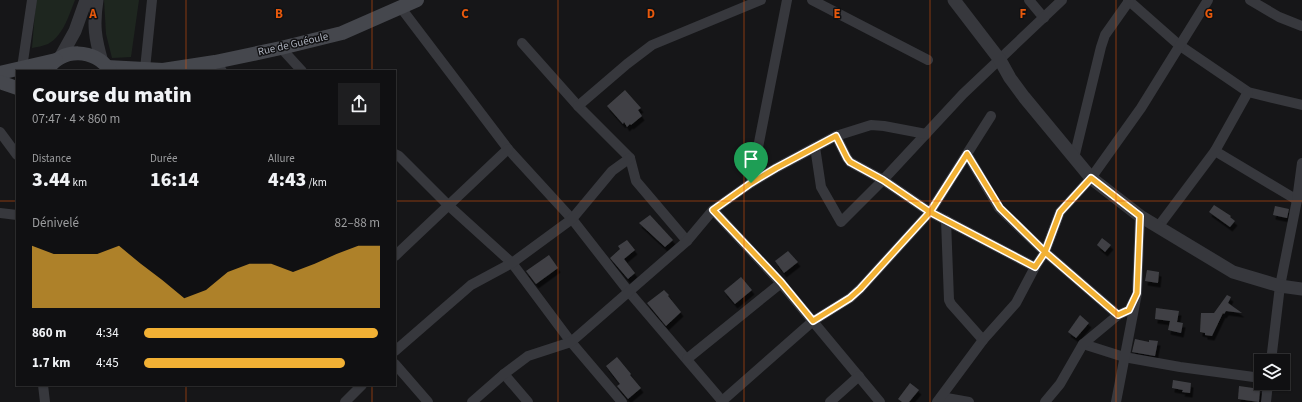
<!DOCTYPE html>
<html lang="fr">
<head>
<meta charset="utf-8">
<style>
  :root { --surface:#101012; --page:#1e1e20; --text:#f1f3f6; --muted:#9c9d9f; --line:#303032; --accent:#f2b134 }
  body { margin:0; font-family:"Source Sans 3",sans-serif; background:var(--page); color:var(--text); height:100vh; display:flex; flex-direction:column; font-size:15px; white-space:nowrap }
  * { box-sizing:border-box; margin:0 }
  p { font-size:13px; color:var(--muted) }
  .icon { flex:none; width:22px; height:22px; fill:none; stroke:currentColor; stroke-width:2; stroke-linecap:round; stroke-linejoin:round }
  .map { position:relative; flex:1; overflow:hidden }
  .side { position:absolute; left:16px; top:70px; width:380px; height:316px; display:flex; flex-direction:column; background:var(--surface); border-radius:0px; box-shadow:0 1px 3px #0004,0 0 0 1px var(--line) }
  .side>* { flex:none }
  .fabs { position:absolute; left:1254px; top:354px; display:grid; gap:8px }
  .fabs a { display:grid; place-items:center; width:36px; height:36px; border-radius:0px; background:var(--surface); box-shadow:0 1px 3px #0004,0 0 0 1px var(--line); font-size:20px }
  .pin { position:absolute; display:grid; place-items:center; width:34px; height:34px; color:#fff; margin:-41px -17px; border-radius:50% 50% 50% 0; rotate:-45deg; box-shadow:0 0 4px #0007 }
  .pin .icon { rotate:45deg }
  .round { display:grid; place-items:center; flex:none; width:42px; height:42px; border-radius:0px; background:var(--page) }
  .head { display:flex; align-items:center; justify-content:space-between; height:68px; padding:0 16px }
  h1 { font-size:22px; font-weight:800; line-height:30px }
  .figures { display:grid; grid-template-columns:repeat(3,1fr); gap:6px; height:68px; padding:4px 16px }
  .figures div { display:grid; align-content:center }
  .figures b { font-size:20px; font-weight:800 }
  .figures small { font-size:11px; font-weight:400 }
  .figures p { font-size:11px }
  .chart { height:112px; padding:8px 16px }
  .chart p { display:flex; justify-content:space-between }
  .chart svg { width:100%; height:72px; margin-top:4px; fill:var(--accent); opacity:.7 }
  ul { padding:0 16px; list-style:none; font-size:13px }
  li { display:grid; grid-template-columns:64px 48px 1fr; align-items:center; height:30px }
  li i { height:10px; border-radius:5px; background:var(--accent) }
  .map>svg:first-child { display:block }
  .green { fill:#1e261f }
  .building { fill:#404145; filter:url(#shadow) }
  .lines { fill:none; stroke-linecap:round; stroke-linejoin:round }
  .minor { stroke:#37383d; stroke-width:10 }
  .tertiary { stroke:#37383d; stroke-width:13 }
  .secondary { stroke:#45474d; stroke-width:14 }
  .route-casing { stroke:#fff; stroke-width:8 }
  .route { stroke:#f2b134; stroke-width:5 }
  .grid { fill:none; stroke:#e8590c; stroke-width:1; stroke-opacity:0.55 }
  .labels { text-anchor:middle; dominant-baseline:central; stroke-width:3; stroke-linejoin:round; paint-order:stroke }
  .street-label { font-size:11px; fill:#a8adb8; stroke:#111113 }
  .grid-label { font-size:13px; text-anchor:middle; font-weight:bold; fill:#e8590c; stroke:#111113; stroke-width:3; stroke-linejoin:round; paint-order:stroke }
</style>
</head>
<body>
<div class="map">
<svg width="1302" height="402" viewBox="0 0 1302 402">
  <defs>
    <filter id="shadow"><feDropShadow dx="2.5" dy="4.5" stdDeviation="0" flood-color="#0009"/></filter>
  </defs>
  <rect width="100%" height="100%" fill="#161618"/>
  <g class="green">
    <path d="M 36,0 L 75,0 C 69,15 63,36 48,44 C 43,46 37,47 32,48 Z"/>
    <path d="M 104,0 L 139,0 L 131,57 L 112,58 L 106,34 Z"/>
  </g>
  <g class="building">
    <path d="M 625,90 L 641,108 L 638,110 L 642,116 L 631,125 L 630,124 L 627,127 L 624,122 L 623,124 L 607,106 Z"/>
    <path d="M 1214,205 L 1231,216 L 1230,217 L 1235,221 L 1230,227 L 1209,212 Z"/>
    <path d="M 1275,206 L 1289,209 L 1287,218 L 1273,215 Z"/>
    <path d="M 650,215 L 673,240 L 665,247 L 639,223 Z"/>
    <path d="M 1102,238 L 1111,245 L 1105,252 L 1097,245 Z"/>
    <path d="M 627,240 L 635,250 L 624,259 L 635,273 L 628,279 L 610,258 L 620,249 L 618,246 Z"/>
    <path d="M 788,251 L 798,262 L 784,273 L 775,261 Z"/>
    <path d="M 549,255 L 558,268 L 536,284 L 526,271 Z"/>
    <path d="M 1147,270 L 1159,272 L 1158,283 L 1145,281 Z"/>
    <path d="M 741,277 L 752,290 L 735,304 L 724,291 Z"/>
    <path d="M 664,290 L 669,295 L 668,296 L 681,312 L 666,326 L 647,303 Z"/>
    <path d="M 1227,295 L 1231,297 L 1228,303 L 1242,313 L 1226,311 L 1224,314 L 1223,313 L 1212,336 L 1205,335 L 1205,333 L 1200,332 L 1201,313 L 1214,313 Z"/>
    <path d="M 1156,308 L 1179,311 L 1177,322 L 1183,323 L 1181,333 L 1168,330 L 1170,321 L 1155,319 Z"/>
    <path d="M 1080,315 L 1089,323 L 1076,338 L 1068,332 Z"/>
    <path d="M 1135,339 L 1149,342 L 1149,340 L 1158,341 L 1155,356 L 1132,352 Z"/>
    <path d="M 617,357 L 631,374 L 630,375 L 641,388 L 628,399 L 617,386 L 620,384 L 606,366 Z"/>
    <path d="M 1173,380 L 1191,383 L 1190,393 L 1182,392 L 1183,390 L 1172,388 Z"/>
    <path d="M 910,383 L 919,390 L 909,402 L 902,402 L 898,399 Z"/>
    <path d="M 1239,386 L 1260,389 L 1259,402 L 1238,399 Z"/>
  </g>
  <g class="lines">
    <g class="minor">
      <path d="M 812,0 L 928,60"/>
      <path d="M 1029,0 L 1044,18"/>
      <path d="M 1128,0 L 1179,45 L 1248,92 L 1302,105"/>
      <path d="M 1250,0 L 1279,17 L 1302,26"/>
      <path d="M 401,8 L 508,149 L 572,219 L 629,292 L 723,402"/>
      <path d="M 522,43 L 578,106 L 630,158 L 636,181 L 687,241"/>
      <path d="M 281,48 L 302,71"/>
      <path d="M 215,62 L 222,71"/>
      <path d="M 22,68 L 32,0"/>
      <path d="M 145,69 L 152,0"/>
      <path d="M 578,106 L 627,64 L 652,45 L 761,0"/>
      <path d="M 0,132 L 17,155"/>
      <path d="M 836,136 L 847,158 L 850,162 L 883,180 L 930,212 L 1035,267"/>
      <path d="M 815,147 L 821,187 L 841,222 L 883,180 L 963,94 L 1062,0"/>
      <path d="M 1215,151 L 1297,200"/>
      <path d="M 395,154 L 399,156 L 448,205 L 512,263 L 571,342 L 622,402"/>
      <path d="M 967,154 L 999,208 L 1045,252 L 1118,315"/>
      <path d="M 1074,158 L 1101,47 L 1105,35 L 1129,1"/>
      <path d="M 751,183 L 787,0"/>
      <path d="M 713,210 L 781,283 L 880,402"/>
      <path d="M 0,213 L 17,215"/>
      <path d="M 946,220 L 949,300 L 951,304 L 983,340"/>
      <path d="M 1158,227 L 1215,151 L 1248,92"/>
      <path d="M 395,256 L 508,149"/>
      <path d="M 1083,344 L 1124,357 L 1180,367 L 1261,378"/>
      <path d="M 395,351 L 471,285 L 512,263 L 572,219 L 612,171 L 630,158"/>
      <path d="M 687,359 L 781,283"/>
      <path d="M 1271,361 L 1280,286 L 1297,200 L 1302,163"/>
      <path d="M 395,364 L 428,402"/>
      <path d="M 504,374 L 528,402"/>
      <path d="M 43,385 L 45,402"/>
      <path d="M 941,397 L 969,402"/>
      <path d="M 345,402 L 362,385"/>
      <path d="M 472,402 L 504,374 L 528,356 L 571,342 L 687,241 L 713,210 L 751,183 L 776,168 L 836,136 L 871,125 L 884,126 L 926,134"/>
      <path d="M 721,402 L 813,321 L 850,298 L 860,289 L 930,212 L 991,116"/>
      <path d="M 830,402 L 859,376"/>
      <path d="M 937,402 L 983,340 L 1016,303 L 1035,267 L 1045,252 L 1060,212 L 1091,178 L 1141,108 L 1208,0"/>
      <path d="M 1045,402 L 1060,384 L 1083,344 L 1118,315 L 1129,310 L 1134,300"/>
      <path d="M 1116,402 L 1137,293 L 1140,216"/>
      <path d="M 1266,402 L 1268,383"/>
    </g>
    <g class="tertiary">
      <path d="M 97,0 C 93,25 95,38 102,62"/>
      <path d="M 954,0 L 1000,60 L 1010,78 L 1024,97 L 1091,178 L 1140,216 L 1233,272 L 1280,286 L 1302,289"/>
      <path d="M 60,58 L 75,31 L 86,0"/>
    </g>
    <g class="secondary">
      <path d="M 107,67 L 163,70 L 215,62 L 281,48 L 342,33 L 417,0"/>
      <path d="M 47,71 C 60,47 96,48 110,71"/>
      <path d="M 0,73 L 56,60"/>
      <path d="M 0,82 L 17,88"/>
    </g>
  </g>
  <g class="lines">
    <defs>
      <path id="route" d="M 751,183 L 713,210 L 781,282 L 813,321 L 850,298 L 860,289 L 930,212 L 1035,267 L 1045,252 L 1060,212 L 1091,178 L 1140,216 L 1137,293 L 1129,310 L 1118,315 L 1045,252 L 1000,208 L 967,154 L 930,212 L 883,180 L 850,162 L 847,158 L 836,136 L 776,168 L 751,183"/>
    </defs>
    <use href="#route" class="route-casing"/>
    <use href="#route" class="route"/>
  </g>
  <path class="grid" d="M 186,0 L 186,71M 372,0 L 372,71M 558,0 L 558,402M 744,0 L 744,402M 930,0 L 930,402M 1116,0 L 1116,402M 0,201 L 17,201M 395,201 L 1302,201M 186,385 L 186,402M 372,385 L 372,402"/>
  <g class="labels">
    <g class="street-label">
      <text transform="translate(293 44) rotate(-13)">Rue de Guéoule</text>
    </g>
  </g>
  <g class="grid-label">
    <text x="93" y="18">A</text>
    <text x="279" y="18">B</text>
    <text x="465" y="18">C</text>
    <text x="651" y="18">D</text>
    <text x="837" y="18">E</text>
    <text x="1023" y="18">F</text>
    <text x="1209" y="18">G</text>
  </g>
</svg>
<div class="fabs">
<a><svg class="icon" aria-label="layers" viewBox="0 0 24 24"><path d="M12 4l9 5-9 5-9-5zM3 14l9 5 9-5"/></svg></a>
</div>
<div class="pin" style="left:751px;top:183px;background:#1e9e55"><svg class="icon" aria-label="arrive" viewBox="0 0 24 24"><path d="M6 21V4h12l-3 4 3 4H6"/></svg></div>
<section class="side">
<div class="head"><div><h1>Course du matin</h1><p>07:47 · 4 × 860 m</p></div><a class="round"><svg class="icon" aria-label="share" viewBox="0 0 24 24"><path d="M12 15V3M7 8l5-5 5 5M5 13v7h14v-7"/></svg></a></div>
<div class="figures">
<div><p>Distance</p><b>3.44<small> km</small></b></div>
<div><p>Durée</p><b>16:14</b></div>
<div><p>Allure</p><b>4:43<small> /km</small></b></div>
</div>
<div class="chart"><p><span>Dénivelé</span>82–88 m</p>
<svg viewBox="0 0 160 44" preserveAspectRatio="none"><path d="M0 44V6L10 11L20 11L30 11L40 6L50 17L60 27L70 38L80 33L90 22L100 17L110 17L120 22L130 17L140 11L150 6L160 6V44z"/></svg>
</div>
<ul>
<li><b>860 m</b>4:34<i style="width:99%"></i></li>
<li><b>1.7 km</b>4:45<i style="width:85%"></i></li>
</ul>
</section>
</div>
</body>
</html>
